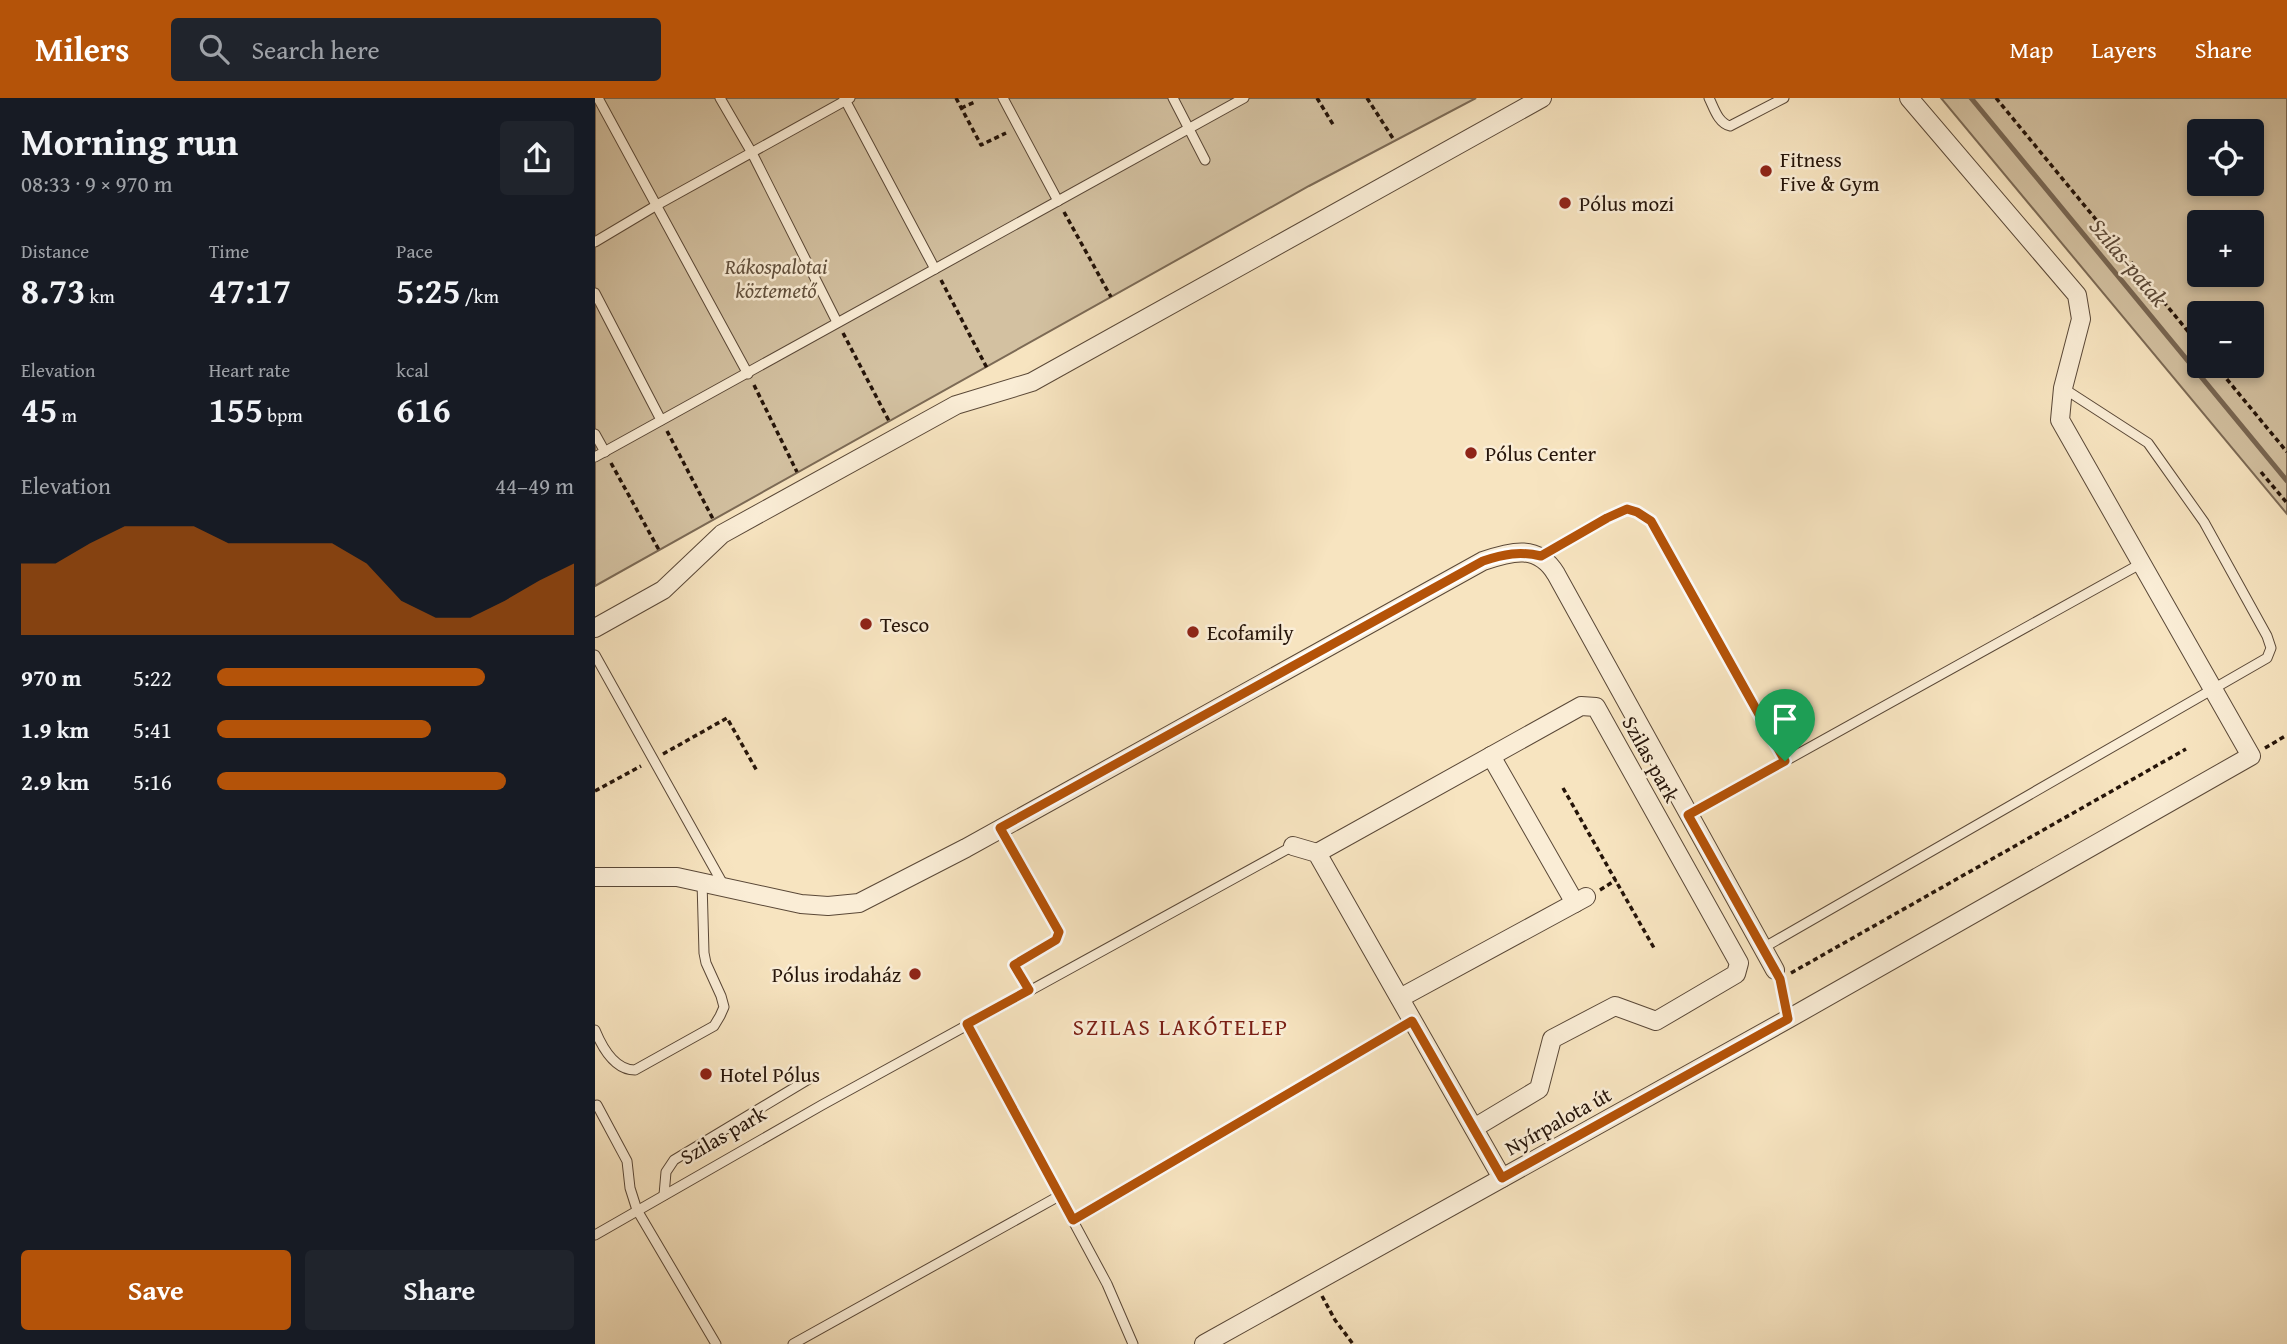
<!DOCTYPE html>
<html lang="en">
<head>
<meta charset="utf-8">
<style>
  :root { --surface:#171b24; --page:#20242c; --text:#f1f3f6; --muted:#9ea1a6; --accent:#b45309 }
  body { margin:0; font-family:"Gentium Book Plus",serif; background:var(--page); color:var(--text); height:100vh; display:flex; flex-direction:column; font-size:26px; white-space:nowrap }
  * { box-sizing:border-box; margin:0 }
  p { font-size:23px; color:var(--muted) }
  .icon { flex:none; width:38px; height:38px; fill:none; stroke:currentColor; stroke-width:2; stroke-linecap:round; stroke-linejoin:round }
  .map { position:relative; flex:1; overflow:hidden }
  .side { display:flex; flex-direction:column; background:var(--surface); width:595px }
  .side>* { flex:none }
  .controls { position:absolute; left:1592px; top:21px; display:grid; gap:14px }
  .controls a { display:grid; place-items:center; width:77px; height:77px; border-radius:7px; background:var(--surface); box-shadow:0 4px 10px #0003; font-size:35px }
  .pin { position:absolute; display:grid; place-items:center; width:60px; height:60px; color:#fff; margin:-72px -30px; border-radius:50% 50% 50% 0; rotate:-45deg; box-shadow:0 0 7px #0007 }
  .pin .icon { rotate:45deg }
  .round { display:grid; place-items:center; flex:none; width:74px; height:74px; border-radius:7px; background:var(--page) }
  .overview { display:flex; align-items:center; justify-content:space-between; height:119px; padding:0 21px }
  h1 { font-size:38px; font-weight:600; line-height:52px }
  .metrics { display:grid; grid-template-columns:repeat(3,1fr); gap:10px; height:119px; padding:7px 21px }
  .metrics div { display:grid; align-content:center }
  .metrics b { font-size:35px; font-weight:600 }
  .metrics small { font-size:19px; font-weight:400 }
  .metrics p { font-size:19px }
  .chart { height:196px; padding:14px 21px }
  .chart p { display:flex; justify-content:space-between }
  .chart svg { width:100%; height:126px; margin-top:7px; fill:var(--accent); opacity:.7 }
  .primary-button { display:flex; gap:14px; margin-top:auto; padding:14px 21px }
  .primary-button a { flex:1; height:80px; border-radius:7px; background:var(--accent); color:#fff; font-size:28px; font-weight:600; line-height:80px; text-align:center }
  .primary-button a+a { background:var(--page); color:var(--text) }
  ul { padding:0 21px; list-style:none; font-size:23px }
  li { display:grid; grid-template-columns:112px 84px 1fr; align-items:center; height:52px }
  li i { height:18px; border-radius:9px; background:var(--accent) }
  header { display:flex; align-items:center; gap:42px; box-sizing:border-box; height:98px; padding:0 35px; background:var(--accent); color:#fff }
  header strong { font-size:33px }
  nav { display:flex; gap:38px; margin-inline-start:auto; font-size:24px }
  .search { width:490px; height:63px; background:var(--page); display:flex; align-items:center; gap:18px; box-sizing:border-box; padding:0 24px; border-radius:7px; color:var(--muted); font-size:26px }
  main { display:flex; flex:1; min-height:0 }
  .map>svg:first-child { display:block }
  .green { fill:#d3c1a1; stroke:#7c6a55; stroke-width:2; fill-rule:evenodd }
  .lines { fill:none; stroke-linecap:round; stroke-linejoin:round }
  .stream { stroke:#786652; stroke-width:5 }
  .lane-casing { stroke:#5a4837; stroke-width:11 }
  .street-casing { stroke:#5a4837; stroke-width:20 }
  .path { stroke:#251409; stroke-width:3.5; stroke-dasharray:5 3.5; stroke-linecap:butt }
  .lane { stroke:#faedd6; stroke-width:9 }
  .street { stroke:#faedd6; stroke-width:18 }
  .route-casing { stroke:#fff; stroke-width:14 }
  .route { stroke:#b45309; stroke-width:9 }
  .poi-dot { fill:#8f2418; stroke:#faedd6; stroke-width:2.5 }
  .labels { text-anchor:middle; dominant-baseline:central; stroke-width:5; stroke-linejoin:round; paint-order:stroke }
  .poi-label { font-size:21px; fill:#251409; stroke:#faedd6; text-anchor:start }
  .park-label { font-size:21px; font-style:italic; fill:#62513e; stroke:#faedd6 }
  .street-label { font-size:21px; fill:#251409; stroke:#faedd6 }
  .water-label { font-size:23px; font-style:italic; fill:#5d4b39; stroke:#faedd6 }
  .neighbourhood-label { font-size:23px; letter-spacing:2px; fill:#7a1f14; stroke:#faedd6 }
</style>
</head>
<body>
<header>
<strong>Milers</strong>
<div class="search"><svg class="icon" aria-label="search" viewBox="0 0 24 24"><circle cx="10" cy="10" r="6"/><path d="M15 15l6 6"/></svg>Search here</div>
<nav><a>Map</a><a>Layers</a><a>Share</a></nav>
</header>
<main>
<section class="side">
<div class="overview"><div><h1>Morning run</h1><p>08:33 · 9 × 970 m</p></div><a class="round"><svg class="icon" aria-label="share" viewBox="0 0 24 24"><path d="M12 15V3M7 8l5-5 5 5M5 13v7h14v-7"/></svg></a></div>
<div class="metrics">
<div><p>Distance</p><b>8.73<small> km</small></b></div>
<div><p>Time</p><b>47:17</b></div>
<div><p>Pace</p><b>5:25<small> /km</small></b></div>
</div>
<div class="metrics">
<div><p>Elevation</p><b>45<small> m</small></b></div>
<div><p>Heart rate</p><b>155<small> bpm</small></b></div>
<div><p>kcal</p><b>616</b></div>
</div>
<div class="chart"><p><span>Elevation</span>44–49 m</p>
<svg viewBox="0 0 160 44" preserveAspectRatio="none"><path d="M0 44V19L10 19L20 12L30 6L40 6L50 6L60 12L70 12L80 12L90 12L100 19L110 32L120 38L130 38L140 32L150 25L160 19V44z"/></svg>
</div>
<ul>
<li><b>970 m</b>5:22<i style="width:75%"></i></li>
<li><b>1.9 km</b>5:41<i style="width:60%"></i></li>
<li><b>2.9 km</b>5:16<i style="width:81%"></i></li>
</ul>
<div class="primary-button"><a>Save</a><a>Share</a></div>
</section>
<div class="map">
<svg width="1692" height="1246" viewBox="0 0 1692 1246">
  <rect width="100%" height="100%" fill="#f7e4c0"/>
  <filter id="stains"><feTurbulence type="fractalNoise" baseFrequency=".00286" numOctaves="4"/><feColorMatrix values="0 0 0 0 .2 0 0 0 0 .09 0 0 0 0 .02 0 0 0 .5 -.17"/></filter>
  <radialGradient id="worn" r=".72"><stop offset=".6" stop-color="#630" stop-opacity="0"/><stop offset="1" stop-color="#630" stop-opacity=".3"/></radialGradient>
  <g class="green">
    <path d="M 0,0 L 881,0 L 714,88 L 0,488 Z"/>
    <path d="M 1346,0 L 1692,0 L 1692,416 ZM 1605,33 L 1657,33 L 1657,86 L 1605,86 ZM 1605,124 L 1657,124 L 1657,177 L 1605,177 ZM 1605,215 L 1657,215 L 1657,268 L 1605,268 Z"/>
  </g>
  <g class="lines">
    <path class="stream" d="M 1376,0 L 1692,383"/>
    <defs>
      <g id="lane">
        <path d="M 3,0 L 153,276"/>
        <path d="M 125,0 L 157,55 L 242,224"/>
        <path d="M 249,0 L 340,171"/>
        <path d="M 408,0 L 463,103"/>
        <path d="M 578,0 L 610,62"/>
        <path d="M 1114,0 C 1119,10 1123,25 1135,28 L 1189,0"/>
        <path d="M 0,144 L 62,107 L 255,0"/>
        <path d="M 0,195 L 66,322"/>
        <path d="M 0,336 L 10,354"/>
        <path d="M 0,359 L 649,0"/>
        <path d="M 946,459 C 963,448 1013,415 1031,412 C 1040,410 1049,418 1056,423 L 1190,663"/>
        <path d="M 0,557 L 129,788"/>
        <path d="M 1093,717 L 1547,465"/>
        <path d="M 405,730 L 464,834 L 461,842 L 419,867 L 434,892"/>
        <path d="M 1168,850 L 1672,560 L 1676,550 L 1672,538 L 1609,424 L 1553,345 L 1468,290"/>
        <path d="M 1180,872 L 1185,881 L 1193,921"/>
        <path d="M 372,926 L 512,1186 L 538,1246"/>
        <path d="M 0,932 C 7,949 19,972 40,972 L 119,928 L 125,918 L 129,909 L 126,898 L 111,865 L 109,855 L 107,784"/>
        <path d="M 2,1007 L 32,1063 L 35,1090 L 42,1112 L 121,1246"/>
        <path d="M 69,1097 L 71,1074 L 79,1062 L 219,978"/>
        <path d="M 478,1123 L 817,923"/>
        <path d="M 0,1137 L 227,1007 L 698,748"/>
        <path d="M 198,1246 L 464,1098"/>
      </g>
      <g id="street">
        <path d="M 0,530 L 68,492 L 127,436 L 361,307 L 437,284 L 947,0"/>
        <path d="M 896,658 L 980,805"/>
        <path d="M 698,748 L 722,755 L 907,1080"/>
        <path d="M 722,755 L 986,608 L 1001,609 L 1144,865 L 1141,876 L 1061,923 L 1020,908 L 957,941 L 944,991 L 879,1030"/>
        <path d="M 0,779 L 82,779 L 206,806 L 233,808 L 264,805 L 371,750 L 888,463 C 917,453 943,446 961,476 L 1180,872"/>
        <path d="M 805,900 L 991,799"/>
        <path d="M 609,1246 L 1193,921 L 1656,658 L 1465,322 L 1468,290 L 1486,221 L 1482,197 L 1314,0"/>
      </g>
    </defs>
    <use href="#lane" class="lane-casing"/>
    <use href="#street" class="street-casing"/>
    <g class="path">
      <path d="M 361,0 L 386,47 L 411,35"/>
      <path d="M 722,0 L 739,28"/>
      <path d="M 772,0 L 799,42"/>
      <path d="M 1401,0 L 1605,248"/>
      <path d="M 366,10 L 380,4"/>
      <path d="M 469,114 L 516,199"/>
      <path d="M 346,182 L 393,272"/>
      <path d="M 248,235 L 294,323"/>
      <path d="M 1621,268 L 1692,354"/>
      <path d="M 159,287 L 202,374"/>
      <path d="M 72,333 L 118,421"/>
      <path d="M 16,365 L 64,452"/>
      <path d="M 1666,374 L 1692,405"/>
      <path d="M 1670,650 L 1692,637"/>
      <path d="M 68,656 L 132,620 L 162,673"/>
      <path d="M 968,690 L 1059,850"/>
      <path d="M 0,693 L 46,668"/>
      <path d="M 1005,792 L 1021,782"/>
      <path d="M 1196,875 L 1591,651"/>
      <path d="M 727,1198 L 740,1222 L 758,1246"/>
    </g>
    <use href="#lane" class="lane"/>
    <use href="#street" class="street"/>
  </g>
  <g class="lines">
    <defs>
      <path id="route" d="M 1032,411 L 1042,414 L 1056,423 L 1190,663 L 1093,717 L 1185,881 L 1193,921 L 907,1080 L 817,923 L 478,1122 L 372,926 L 434,892 L 419,867 L 461,842 L 464,834 L 405,730 L 888,463 C 909,456 925,453 946,458 L 1012,420 Z"/>
    </defs>
    <use href="#route" class="route-casing"/>
    <use href="#route" class="route"/>
  </g>
  <g class="poi-dot">
    <circle cx="1171" cy="73" r="7"/>
    <circle cx="970" cy="105" r="7"/>
    <circle cx="876" cy="355" r="7"/>
    <circle cx="271" cy="526" r="7"/>
    <circle cx="598" cy="534" r="7"/>
    <circle cx="320" cy="876" r="7"/>
    <circle cx="111" cy="976" r="7"/>
  </g>
  <g class="labels">
    <g class="poi-label">
      <text x="1185" y="61">Fitness<tspan x="1185" dy="24">Five &amp; Gym</tspan></text>
      <text x="984" y="105">Pólus mozi</text>
      <text x="890" y="355">Pólus Center</text>
      <text x="285" y="526">Tesco</text>
      <text x="612" y="534">Ecofamily</text>
      <text x="306" y="876" text-anchor="end">Pólus irodaház</text>
      <text x="125" y="976">Hotel Pólus</text>
    </g>
    <g class="park-label">
      <text x="181" y="168">Rákospalotai<tspan x="181" dy="24">köztemető</tspan></text>
    </g>
    <g class="street-label">
      <text transform="translate(1056 661) rotate(61)">Szilas park</text>
      <text transform="translate(963 1023) rotate(-29)">Nyírpalota út</text>
      <text transform="translate(128 1037) rotate(-30)">Szilas park</text>
    </g>
    <g class="water-label">
      <text transform="translate(1534 164) rotate(50)">Szilas-patak</text>
    </g>
    <g class="neighbourhood-label">
      <text x="586" y="928">SZILAS LAKÓTELEP</text>
    </g>
  </g>
  <rect width="100%" height="100%" filter="url(#stains)"/>
  <rect width="100%" height="100%" fill="url(#worn)"/>
</svg>
<div class="controls">
<a><svg class="icon" aria-label="locate" viewBox="0 0 24 24"><circle cx="12" cy="12" r="6"/><path d="M12 2v4M12 18v4M2 12h4M18 12h4"/></svg></a>
<a>+</a>
<a>−</a>
</div>
<div class="pin" style="left:1190px;top:663px;background:#1e9e55"><svg class="icon" aria-label="arrive" viewBox="0 0 24 24"><path d="M6 21V4h12l-3 4 3 4H6"/></svg></div>
</div>
</main>
</body>
</html>
